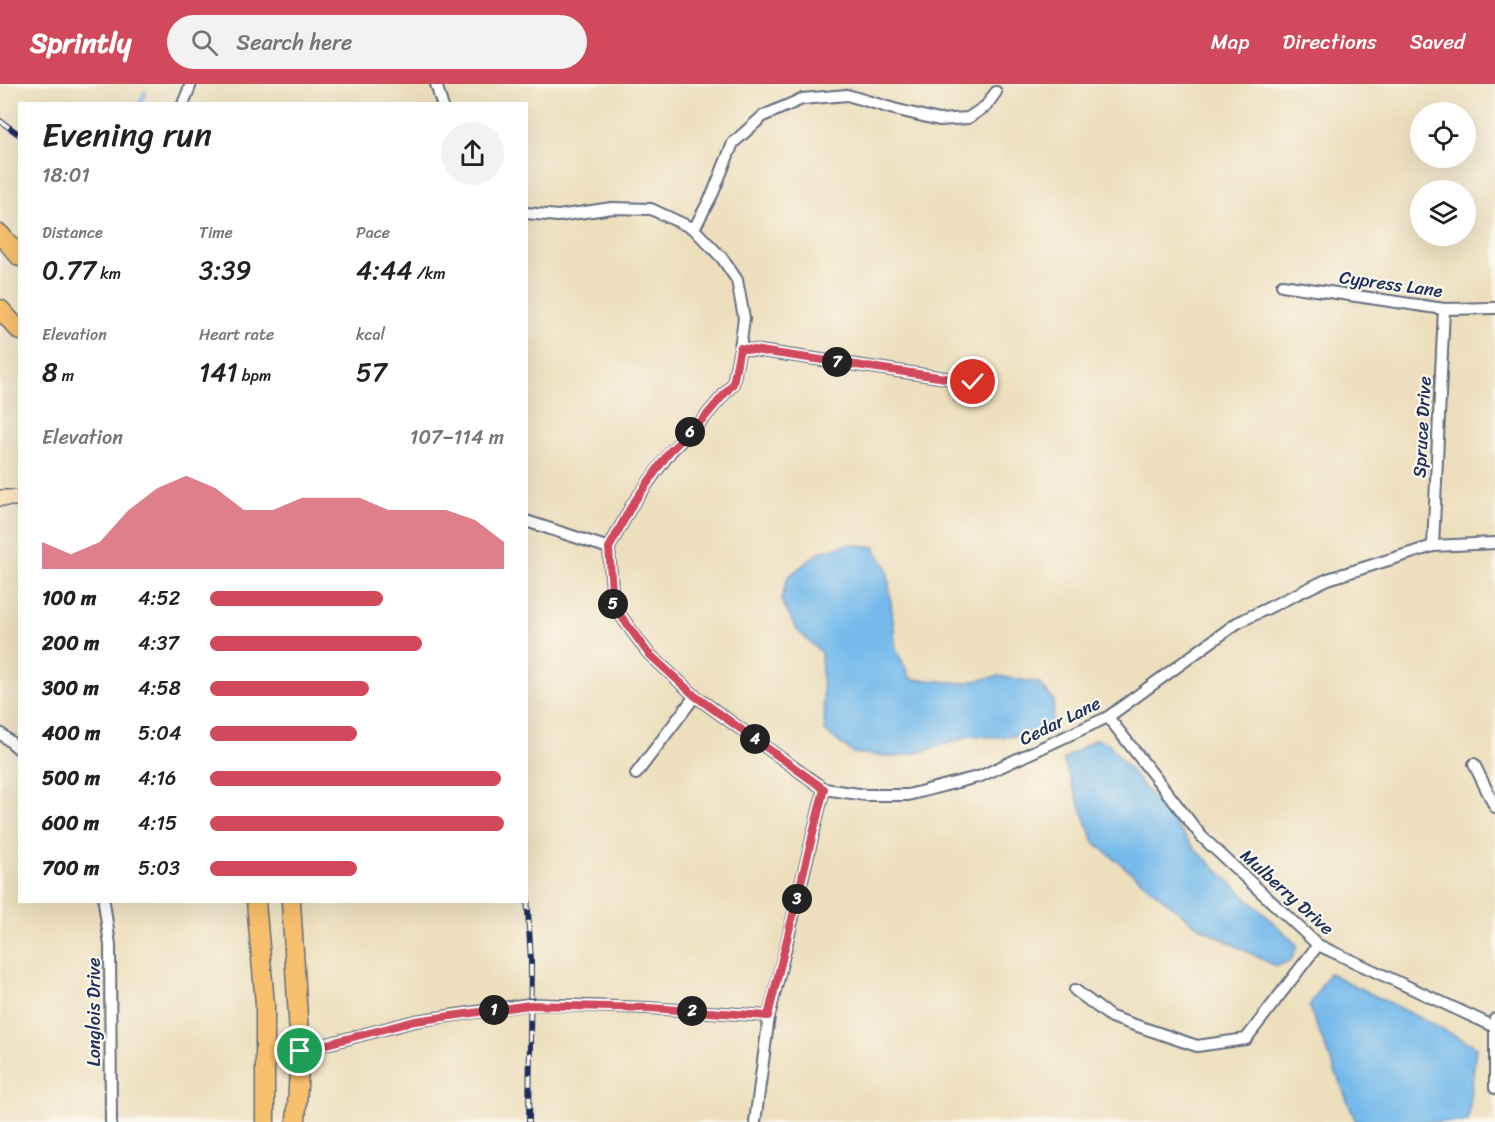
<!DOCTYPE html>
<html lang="en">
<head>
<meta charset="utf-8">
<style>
  :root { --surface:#fff; --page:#f2f2f2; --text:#222; --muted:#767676; --accent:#d1495b }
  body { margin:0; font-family:Sriracha,sans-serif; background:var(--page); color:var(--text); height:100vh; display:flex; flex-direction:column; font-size:22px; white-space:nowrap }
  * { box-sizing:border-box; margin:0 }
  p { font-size:20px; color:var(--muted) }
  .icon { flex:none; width:33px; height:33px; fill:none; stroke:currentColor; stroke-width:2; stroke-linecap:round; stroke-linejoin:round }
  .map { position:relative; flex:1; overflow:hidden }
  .panel { position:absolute; left:18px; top:18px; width:510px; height:801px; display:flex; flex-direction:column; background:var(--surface); border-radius:0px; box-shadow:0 6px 24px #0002 }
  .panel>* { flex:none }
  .fabs { position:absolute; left:1410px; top:18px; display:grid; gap:12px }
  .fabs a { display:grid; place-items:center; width:66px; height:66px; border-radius:50%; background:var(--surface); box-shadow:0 6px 24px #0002; font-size:30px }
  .pin { position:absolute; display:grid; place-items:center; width:51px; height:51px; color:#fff; margin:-26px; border:3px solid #fff; border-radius:50%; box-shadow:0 2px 6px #0007 }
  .km { position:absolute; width:30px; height:30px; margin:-15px; border-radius:50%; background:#222; color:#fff; font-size:16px; line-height:30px; text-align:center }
  .round { display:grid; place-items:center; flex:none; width:63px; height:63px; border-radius:32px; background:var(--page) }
  .headline { display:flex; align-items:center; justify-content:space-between; height:102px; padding:0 24px }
  h1 { font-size:33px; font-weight:600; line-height:45px }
  .stats { display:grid; grid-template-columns:repeat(3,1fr); gap:9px; height:102px; padding:6px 24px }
  .stats div { display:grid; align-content:center }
  .stats b { font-size:26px; font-weight:600 }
  .stats small { font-size:16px; font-weight:400 }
  .stats p { font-size:16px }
  .chart { height:168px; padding:12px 24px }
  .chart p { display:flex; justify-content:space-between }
  .chart svg { width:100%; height:108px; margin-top:6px; fill:var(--accent); opacity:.7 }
  ul { padding:0 24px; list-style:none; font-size:20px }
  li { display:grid; grid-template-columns:96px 72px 1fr; align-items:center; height:45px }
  li i { height:15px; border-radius:8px; background:var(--accent) }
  header { display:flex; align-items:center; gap:36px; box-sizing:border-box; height:84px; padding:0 30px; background:var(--accent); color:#fff }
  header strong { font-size:28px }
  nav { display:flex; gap:33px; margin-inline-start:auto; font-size:21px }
  .search { width:420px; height:54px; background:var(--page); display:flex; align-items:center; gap:15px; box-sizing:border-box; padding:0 21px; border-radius:33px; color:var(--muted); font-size:22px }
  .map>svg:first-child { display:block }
  .water { fill:#75baeb; stroke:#4874a4; stroke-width:1.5 }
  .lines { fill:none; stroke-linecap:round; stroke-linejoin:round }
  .stream { stroke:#75baeb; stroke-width:4 }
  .street-casing { stroke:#646d7f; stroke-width:14 }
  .secondary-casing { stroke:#646d7f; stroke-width:18 }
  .primary-casing { stroke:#646d7f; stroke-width:21 }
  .street { stroke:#fff; stroke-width:10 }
  .secondary { stroke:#fce5c4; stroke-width:15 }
  .primary { stroke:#f8bf6c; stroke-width:18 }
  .rail-casing { stroke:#1b2f5e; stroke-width:6 }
  .rail { stroke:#fbf7ec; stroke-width:4; stroke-dasharray:11; stroke-linecap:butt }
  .route-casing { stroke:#fff; stroke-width:12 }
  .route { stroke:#d1495b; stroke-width:8 }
  .labels { text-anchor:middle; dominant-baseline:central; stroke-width:4.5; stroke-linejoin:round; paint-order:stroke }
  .street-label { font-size:18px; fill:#1b2f5e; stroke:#fbf7ec }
</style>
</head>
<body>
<header>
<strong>Sprintly</strong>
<div class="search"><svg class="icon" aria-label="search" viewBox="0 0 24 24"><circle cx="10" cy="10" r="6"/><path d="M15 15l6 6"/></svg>Search here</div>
<nav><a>Map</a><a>Directions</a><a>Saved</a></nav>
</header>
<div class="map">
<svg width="1495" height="1038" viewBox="0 0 1495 1038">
  <rect width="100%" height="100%" fill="#fbf7ec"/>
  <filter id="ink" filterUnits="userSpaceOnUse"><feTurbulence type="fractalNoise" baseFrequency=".0167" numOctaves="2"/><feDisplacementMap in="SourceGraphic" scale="12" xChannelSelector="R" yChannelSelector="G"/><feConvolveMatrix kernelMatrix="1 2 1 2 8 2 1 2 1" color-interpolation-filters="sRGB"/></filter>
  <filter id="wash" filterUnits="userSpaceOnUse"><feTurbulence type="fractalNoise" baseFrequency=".008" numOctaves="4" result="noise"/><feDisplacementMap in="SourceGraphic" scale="24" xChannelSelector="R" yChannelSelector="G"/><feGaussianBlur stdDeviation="1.35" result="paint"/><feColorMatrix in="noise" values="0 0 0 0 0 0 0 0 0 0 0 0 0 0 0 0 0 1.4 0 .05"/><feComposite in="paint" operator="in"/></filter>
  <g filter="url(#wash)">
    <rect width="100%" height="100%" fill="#eddfbd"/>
    <g class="water">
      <path d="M 849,460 L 874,463 L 887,484 L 896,565 L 911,595 L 964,599 L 999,592 L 1039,599 L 1054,617 L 1052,638 L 1040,649 L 1006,653 L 970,652 L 928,666 L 897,673 L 853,669 L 825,647 L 821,568 L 797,546 L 781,516 L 788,493 L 820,468 Z"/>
      <path d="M 1095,655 L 1108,659 L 1194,764 L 1297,861 L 1291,877 L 1275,882 L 1196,841 L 1094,758 L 1063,676 Z"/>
      <path d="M 1329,889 L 1476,962 L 1468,1038 L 1356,1038 L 1309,923 Z"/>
    </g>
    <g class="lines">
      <path class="stream" d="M 140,20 L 145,8"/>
    </g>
  </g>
  <g filter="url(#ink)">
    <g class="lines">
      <defs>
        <g id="street">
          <path d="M 436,0 L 442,20"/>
          <path d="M 183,20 L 191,0"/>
          <path d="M 526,129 L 558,132 L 612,124 L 651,125 L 694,145 L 722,174 L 737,196 L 744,234 L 740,264 L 733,300 L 704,334 L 671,367 L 632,421 L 609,464"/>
          <path d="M 694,145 L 713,109 L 733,59 L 763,32 L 802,15 L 847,11 L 894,25 L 939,36 L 968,34 L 986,22 L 996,8"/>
          <path d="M 1282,201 L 1444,225 L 1495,224"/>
          <path d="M 740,264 L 973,298"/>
          <path d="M 526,437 L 609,464"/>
          <path d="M 1433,462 L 1444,225"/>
          <path d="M 609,464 L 613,521 L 648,569 L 695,612 L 824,705 L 866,711 L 908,711 L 981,692 L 1108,633 L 1237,539 L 1328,495 L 1433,462 L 1495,459"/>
          <path d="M 1108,633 L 1202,753 L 1318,861 L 1495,943"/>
          <path d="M 0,649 L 20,666"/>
          <path d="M 1474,680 L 1495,723"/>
          <path d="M 636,690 L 695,612"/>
          <path d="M 104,818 L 110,861 L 111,1038"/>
          <path d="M 1075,906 L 1111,933 L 1197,962 L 1246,955 L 1318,861"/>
          <path d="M 1495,935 L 1495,1004"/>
          <path d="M 300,967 L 415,937 L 530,920 L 649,924 L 769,932"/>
          <path d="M 755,1038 L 769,932 L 824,705"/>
        </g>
        <path id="secondary" d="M 0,414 L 20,414"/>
        <g id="primary">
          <path d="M 0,150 L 20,173"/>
          <path d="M 0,225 L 20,247"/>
          <path d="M 256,818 L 265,920 L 265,1038"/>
          <path d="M 291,818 L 300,967 L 296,1038"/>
        </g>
      </defs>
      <use href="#street" class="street-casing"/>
      <use href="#secondary" class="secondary-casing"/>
      <use href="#primary" class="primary-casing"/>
      <use href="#street" class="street"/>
      <use href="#secondary" class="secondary"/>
      <use href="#primary" class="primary"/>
      <defs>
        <g id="rail">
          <path d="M 0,37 L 20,51"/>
          <path d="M 526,793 L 531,877 L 529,1038"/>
        </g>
      </defs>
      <use href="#rail" class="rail-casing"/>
      <use href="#rail" class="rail"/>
    </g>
  </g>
  <g class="lines" filter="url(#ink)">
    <defs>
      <path id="route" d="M 300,967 L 415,937 L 530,921 L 649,924 L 768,932 L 824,705 L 695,612 L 648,569 L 613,521 L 609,464 L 632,421 L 670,367 L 704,334 L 733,300 L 740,264 L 973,298"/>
    </defs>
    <use href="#route" class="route-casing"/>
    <use href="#route" class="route"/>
  </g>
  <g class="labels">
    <g class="street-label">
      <text transform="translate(1391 200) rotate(8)">Cypress Lane</text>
      <text transform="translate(1422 343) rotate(-87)">Spruce Drive</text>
      <text transform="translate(1060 637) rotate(-26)">Cedar Lane</text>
      <text transform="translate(1287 808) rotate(42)">Mulberry Drive</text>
      <text transform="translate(94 928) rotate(-90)">Longlois Drive</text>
    </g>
  </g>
</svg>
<div class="fabs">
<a><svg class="icon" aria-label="locate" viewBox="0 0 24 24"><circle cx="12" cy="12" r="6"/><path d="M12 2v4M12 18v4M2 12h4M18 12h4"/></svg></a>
<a><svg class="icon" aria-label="layers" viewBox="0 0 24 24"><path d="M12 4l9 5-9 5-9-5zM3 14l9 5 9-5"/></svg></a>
</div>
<div class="pin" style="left:300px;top:967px;background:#1e9e55"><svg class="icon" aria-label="arrive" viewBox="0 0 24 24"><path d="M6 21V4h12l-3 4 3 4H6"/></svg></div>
<div class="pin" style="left:973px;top:298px;background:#d93025"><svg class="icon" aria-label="check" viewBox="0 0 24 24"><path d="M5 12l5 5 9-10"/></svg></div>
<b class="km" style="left:494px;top:926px">1</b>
<b class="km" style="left:692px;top:927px">2</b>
<b class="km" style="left:797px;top:815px">3</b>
<b class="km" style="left:755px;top:655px">4</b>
<b class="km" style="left:613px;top:520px">5</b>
<b class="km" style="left:690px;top:348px">6</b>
<b class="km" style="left:837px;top:278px">7</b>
<section class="panel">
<div class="headline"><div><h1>Evening run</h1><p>18:01</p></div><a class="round"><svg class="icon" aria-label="share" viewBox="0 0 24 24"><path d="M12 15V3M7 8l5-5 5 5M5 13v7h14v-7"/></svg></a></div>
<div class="stats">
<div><p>Distance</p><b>0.77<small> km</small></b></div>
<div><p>Time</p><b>3:39</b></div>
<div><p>Pace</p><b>4:44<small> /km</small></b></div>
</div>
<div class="stats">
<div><p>Elevation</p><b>8<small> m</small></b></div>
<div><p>Heart rate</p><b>141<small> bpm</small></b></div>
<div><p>kcal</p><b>57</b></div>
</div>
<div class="chart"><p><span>Elevation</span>107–114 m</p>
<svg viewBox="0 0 160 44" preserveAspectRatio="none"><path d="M0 44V33L10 38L20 33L30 20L40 11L50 6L60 11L70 20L80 20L90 15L100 15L110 15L120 20L130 20L140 20L150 24L160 33V44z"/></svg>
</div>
<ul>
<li><b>100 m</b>4:52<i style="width:59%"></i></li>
<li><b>200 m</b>4:37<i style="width:72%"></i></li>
<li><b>300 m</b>4:58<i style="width:54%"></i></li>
<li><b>400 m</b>5:04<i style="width:50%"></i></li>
<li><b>500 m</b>4:16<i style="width:99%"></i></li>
<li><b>600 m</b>4:15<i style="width:100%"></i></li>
<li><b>700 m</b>5:03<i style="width:50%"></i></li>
</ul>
</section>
</div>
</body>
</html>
